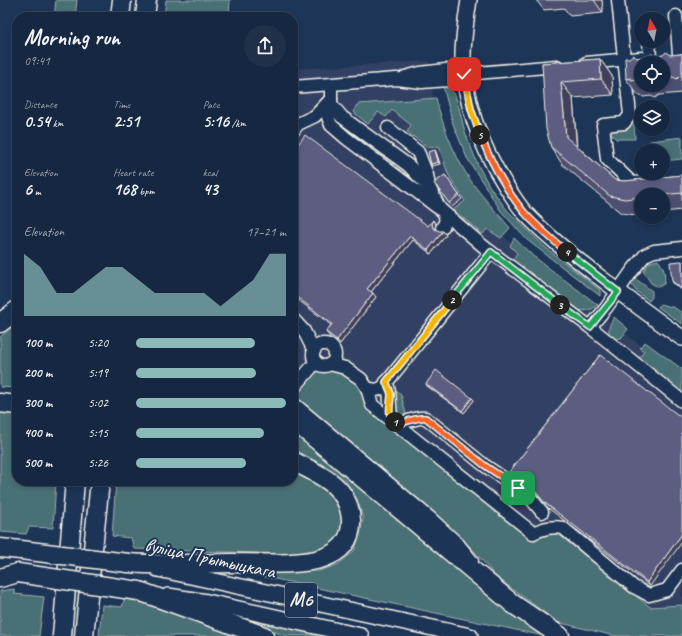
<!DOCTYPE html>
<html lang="en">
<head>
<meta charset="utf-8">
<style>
  :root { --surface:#162841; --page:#1f3048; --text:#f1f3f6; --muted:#9ea6b1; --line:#35445a; --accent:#8bbbb9 }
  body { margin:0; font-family:Caveat,sans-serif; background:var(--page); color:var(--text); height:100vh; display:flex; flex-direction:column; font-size:15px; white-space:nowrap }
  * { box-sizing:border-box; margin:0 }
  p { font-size:13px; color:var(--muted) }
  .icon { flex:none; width:22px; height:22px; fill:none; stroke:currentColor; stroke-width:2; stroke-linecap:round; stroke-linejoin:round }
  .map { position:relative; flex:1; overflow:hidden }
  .side { position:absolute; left:12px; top:12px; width:286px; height:474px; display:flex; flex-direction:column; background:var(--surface); border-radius:16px; box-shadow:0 2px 6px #0003,0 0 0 1px var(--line) }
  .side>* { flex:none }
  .needle { width:26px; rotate:350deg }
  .buttons { position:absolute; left:634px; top:12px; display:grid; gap:8px }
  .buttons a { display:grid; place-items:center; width:36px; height:36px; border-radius:50%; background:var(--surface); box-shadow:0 2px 6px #0003,0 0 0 1px var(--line); font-size:20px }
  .pin { position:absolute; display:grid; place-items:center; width:34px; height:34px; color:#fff; margin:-17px; border-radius:8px; box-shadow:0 2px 6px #0006 }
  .km { position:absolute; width:20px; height:20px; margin:-10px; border-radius:50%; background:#222; color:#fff; font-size:11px; line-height:20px; text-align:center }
  .round { display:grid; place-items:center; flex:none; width:42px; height:42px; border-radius:21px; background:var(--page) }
  .overview { display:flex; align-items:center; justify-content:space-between; height:68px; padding:0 12px }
  h1 { font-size:22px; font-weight:700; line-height:30px }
  .stats { display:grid; grid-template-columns:repeat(3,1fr); gap:6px; height:68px; padding:4px 12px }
  .stats div { display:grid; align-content:center }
  .stats b { font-size:17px; font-weight:700 }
  .stats small { font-size:11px; font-weight:400 }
  .stats p { font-size:11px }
  .chart { height:112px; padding:8px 12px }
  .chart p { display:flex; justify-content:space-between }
  .chart svg { width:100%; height:72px; margin-top:4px; fill:var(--accent); opacity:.7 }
  ul { padding:0 12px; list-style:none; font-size:13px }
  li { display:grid; grid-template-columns:64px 48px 1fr; align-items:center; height:30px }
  li i { height:10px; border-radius:5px; background:var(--accent) }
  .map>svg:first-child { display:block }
  .built { fill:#304164 }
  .green { fill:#487075; stroke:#9eb0ae }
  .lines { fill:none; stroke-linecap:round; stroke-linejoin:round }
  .minor-casing { stroke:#f4f1e8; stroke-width:15 }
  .major-casing { stroke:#f4f1e8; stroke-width:18 }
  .highway-casing { stroke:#f4f1e8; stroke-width:21 }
  .minor { stroke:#1d3557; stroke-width:12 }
  .major { stroke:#1d3557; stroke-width:15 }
  .highway { stroke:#1d3557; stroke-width:18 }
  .highway-bridge-casing { stroke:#f4f1e8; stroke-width:21; stroke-linecap:butt }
  .highway-bridge { stroke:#1d3557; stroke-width:18 }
  .wall { fill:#4e506f; stroke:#f4f1e8; fill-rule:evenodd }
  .shaded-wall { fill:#40415a; stroke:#f4f1e8 }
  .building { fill:#5b5d81; stroke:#f4f1e8 }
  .split-1-casing { stroke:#fff; stroke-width:8 }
  .split-2-casing { stroke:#fff; stroke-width:8 }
  .split-3-casing { stroke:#fff; stroke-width:8 }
  .split-4-casing { stroke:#fff; stroke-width:8 }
  .split-5-casing { stroke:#fff; stroke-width:8 }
  .split-6-casing { stroke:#fff; stroke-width:8 }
  .split-1 { stroke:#f0652b; stroke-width:5 }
  .split-2 { stroke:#f5b400; stroke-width:5 }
  .split-3 { stroke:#22a559; stroke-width:5 }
  .split-4 { stroke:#22a559; stroke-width:5 }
  .split-5 { stroke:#f0652b; stroke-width:5 }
  .split-6 { stroke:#f5b400; stroke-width:5 }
  .labels { text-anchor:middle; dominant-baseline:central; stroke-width:4; stroke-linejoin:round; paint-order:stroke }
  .shield { fill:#1d3557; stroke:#b4b9bc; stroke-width:1 }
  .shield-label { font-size:19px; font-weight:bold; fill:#f4f1e8 }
  .street-label { font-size:20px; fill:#f4f1e8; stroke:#1d3557 }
</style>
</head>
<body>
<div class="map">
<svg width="682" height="636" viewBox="0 0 682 636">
  <rect width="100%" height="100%" fill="#1d3557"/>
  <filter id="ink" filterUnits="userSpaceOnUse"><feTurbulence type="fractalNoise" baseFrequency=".025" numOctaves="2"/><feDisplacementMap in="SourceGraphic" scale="8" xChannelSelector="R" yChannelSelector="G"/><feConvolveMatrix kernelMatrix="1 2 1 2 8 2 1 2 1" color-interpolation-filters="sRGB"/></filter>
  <g filter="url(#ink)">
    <path class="built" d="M 429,61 L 434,106 L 443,138 L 486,217 L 519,252 L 682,377 L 682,636 L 516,547 L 293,372 L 293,69 Z"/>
    <g class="green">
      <path d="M 56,0 L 77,0 L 75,17 L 54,17 Z"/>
      <path d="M 166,0 L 230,0 L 229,17 L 164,17 Z"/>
      <path d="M 443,86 L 454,93 L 458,104 L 465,132 L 478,165 L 490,187 L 507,210 L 546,248 L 600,290 L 600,296 L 527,240 L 501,211 L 467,158 L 453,124 Z"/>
      <path d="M 436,98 C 442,124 453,152 467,175 C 479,194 496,211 510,228 L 501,238 L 487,229 L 483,234 L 453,210 L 465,201 L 448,174 L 439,146 L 428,147 L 407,132 L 411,125 L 392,110 L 386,117 L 378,112 L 368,124 L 358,116 L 354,112 L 356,106 L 359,104 Z"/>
      <path d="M 634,123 L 635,139 L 616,139 L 605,126 Z"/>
      <path d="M 682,137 L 682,159 L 663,161 L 663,151 L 651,151 L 650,141 Z"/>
      <path d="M 514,238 L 533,256 L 598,305 C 590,311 584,312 574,309 L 512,261 L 517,253 L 510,246 Z"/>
      <path d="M 658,260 C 664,267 666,275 664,284 L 658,287 L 651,283 L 643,271 L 650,262 Z"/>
      <path d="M 633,277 L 652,291 L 652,297 L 649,301 L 636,291 L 631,284 Z"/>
      <path d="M 660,304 L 675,308 L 682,313 L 682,324 L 658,307 Z"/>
      <path d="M 614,317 L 628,329 L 621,338 L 613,340 C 606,332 609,325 614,317 Z"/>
      <path d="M 17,323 L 17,388 L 0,387 L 0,337 Z"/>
      <path d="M 645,342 L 682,369 L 682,395 L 637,361 L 644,351 L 639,348 Z"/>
      <path d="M 334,369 L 359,381 L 369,407 L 535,541 L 540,533 L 553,530 L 650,607 L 682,605 L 682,636 L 615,636 L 557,622 L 495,576 L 476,553 L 459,536 L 295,400 L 296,392 L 301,385 L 316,372 Z"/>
      <path d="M 392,388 L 401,395 L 406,414 L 404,417 L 395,416 Z"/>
      <path d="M 0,410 L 17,411 L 17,481 L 56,481 L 53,528 L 29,527 L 26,534 L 0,532 Z"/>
      <path d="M 293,428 L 544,636 L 233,570 L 319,571 L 339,564 L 354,551 L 360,536 L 363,518 L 357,499 L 346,481 L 327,467 L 293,449 Z"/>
      <path d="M 293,471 C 307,478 327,485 337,498 C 342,505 344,514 344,521 C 343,551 310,552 287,554 L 134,549 L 131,538 L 112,536 L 116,481 L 293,481 Z"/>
      <path d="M 14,589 L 15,594 L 44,597 L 39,636 L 0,636 L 0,591 Z"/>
      <path d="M 125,598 L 172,610 L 241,636 L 99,636 L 102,605 L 122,607 Z"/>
      <path d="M 221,613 L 322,636 L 286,636 Z"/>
    </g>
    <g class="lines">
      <defs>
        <g id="minor">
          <path d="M 618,0 L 630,115 L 624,123 L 603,125 L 607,159 L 632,183 L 644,182"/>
          <path d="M 676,16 L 679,54"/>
          <path d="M 649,41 L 650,57"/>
          <path d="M 586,63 L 641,58"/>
          <path d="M 405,77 L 420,73 L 446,70 L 463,74"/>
          <path d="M 331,85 L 331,104 L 342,117 L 409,166 L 429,187 L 440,209 L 483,246 L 590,327 L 682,401"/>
          <path d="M 293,87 L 396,79 L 422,82 L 448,80 L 465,74 L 557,66"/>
          <path d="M 331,104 L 328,117 L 331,125 L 346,138 L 437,207"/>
          <path d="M 388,128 L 418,152 L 427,175 L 429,186"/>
          <path d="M 293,131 L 298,124 L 315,116 L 331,99"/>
          <path d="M 442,228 L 446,221 L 444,213"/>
          <path d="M 293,319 L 304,331 L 314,351"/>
          <path d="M 590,327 L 606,308 L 632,271 L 645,255 L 654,251 L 682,248"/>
          <circle cx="324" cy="355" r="11"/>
          <path d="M 330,364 L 345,368 L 361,379 L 367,388 L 376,390 L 382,388 L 491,252"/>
          <path d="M 386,382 C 393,395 387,408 393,421"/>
          <path d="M 367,388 L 372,405 L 533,533 C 544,528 552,526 563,528 L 634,587 L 649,595 L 667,590 L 682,570"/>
          <path d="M 293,389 L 316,362"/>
          <path d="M 293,403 L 429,517 L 458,544 L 472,561"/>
          <path d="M 396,424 C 407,423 417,416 426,418 L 484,465 L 528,495 L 542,512"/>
        </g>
        <g id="major">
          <path d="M 469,0 C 466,19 463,38 463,57 C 464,103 482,148 506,186 C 512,195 518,205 525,213 C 546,235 570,254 594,273 C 623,295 652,317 682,338"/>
          <path d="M 158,569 L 470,636"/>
          <path d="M 168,596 L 207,602 L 361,636"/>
        </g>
        <g id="highway">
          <path d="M 120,17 L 122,0"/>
          <path d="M 145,17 L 147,0"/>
          <path d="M 0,323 L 17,310"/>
          <path d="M 0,403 L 17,405"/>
          <path d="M 293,420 L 513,604 L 560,636"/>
          <path d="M 0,548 L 21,550"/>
          <path d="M 128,563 C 163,566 198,563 232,563 C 257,563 300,566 323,558 C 341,552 352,540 351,520 C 349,486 320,475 293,461"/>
          <path d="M 0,578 L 18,573"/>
          <path d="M 125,589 L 139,591 L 264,636"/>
          <path d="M 62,636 L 75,481"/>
          <path d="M 84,636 L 100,481"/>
        </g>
      </defs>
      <use href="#minor" class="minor-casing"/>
      <use href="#major" class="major-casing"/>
      <use href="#highway" class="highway-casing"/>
      <use href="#minor" class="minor"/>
      <use href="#major" class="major"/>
      <use href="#highway" class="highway"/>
      <defs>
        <g id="highway-bridge">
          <path d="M 21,550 L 128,563"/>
          <path d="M 18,573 L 125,589"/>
        </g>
      </defs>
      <use href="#highway-bridge" class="highway-bridge-casing"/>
      <use href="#highway-bridge" class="highway-bridge"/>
    </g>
    <g class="wall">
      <path d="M 536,0 L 602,0 L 603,13 L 570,16 L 564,8 L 544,10 Z"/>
      <path d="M 682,53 L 682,93 L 659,95 L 655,98 L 651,96 L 643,97 L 641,95 L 638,95 L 626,79 L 637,58 L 681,54 ZM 641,63 L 663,63 L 663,85 L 641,85 Z"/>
      <path d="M 600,59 L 612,76 L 613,95 L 573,98 L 577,146 L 615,180 L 625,181 L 682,175 L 682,210 L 663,212 L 663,195 L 641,195 L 641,215 L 636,215 L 621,213 L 562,164 L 551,147 L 542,63 Z"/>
      <path d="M 293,151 L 428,226 L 436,224 L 435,229 L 446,235 L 431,254 L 413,240 L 371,292 L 376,297 L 340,344 L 329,336 L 326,332 L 331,325 L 293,296 Z"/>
      <path d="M 436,152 L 440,164 L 432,166 L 431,164 Z"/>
      <path d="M 445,175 L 462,199 L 452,207 L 434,183 Z"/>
      <path d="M 682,261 L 682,290 L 673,283 L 672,281 Z"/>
      <path d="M 600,355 L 650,586 L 548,508 L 532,489 L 513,476 L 510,471 Z"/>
      <path d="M 426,384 L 474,400 L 464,413 L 427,386 Z"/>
    </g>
    <g class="shaded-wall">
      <path d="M 594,0 L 602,0 L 603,13 Z"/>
      <path d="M 600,59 L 612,76 L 613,95 L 601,79 Z"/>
      <path d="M 561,82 L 573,98 L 577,153 L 566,137 Z"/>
      <path d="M 435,150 L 436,152 L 440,164 L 438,162 Z"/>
      <path d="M 433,220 L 436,224 L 435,228 L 436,232 L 433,228 L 432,224 Z"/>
      <path d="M 443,231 L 446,235 L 431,254 L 428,250 Z"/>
      <path d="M 410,236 L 413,240 L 370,293 L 367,289 Z"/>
      <path d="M 373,293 L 376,297 L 340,344 L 337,340 Z"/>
      <path d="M 472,398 L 474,400 L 464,413 L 462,411 Z"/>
      <path d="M 682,534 L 682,542 L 650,586 L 647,582 Z"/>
    </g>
    <g class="building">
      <path d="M 666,52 L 670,55 L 681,54 L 682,53 L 682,76 L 680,76 L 677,79 L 673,77 L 663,78 L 663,63 L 641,63 L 641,80 L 640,79 L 631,80 L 631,78 L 626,79 L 625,58 L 629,58 L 633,55 L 637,58 L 648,56 L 652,54 L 655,56 L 663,55 Z"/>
      <path d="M 600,59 L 601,79 L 561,82 L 566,137 L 615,180 L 625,181 L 682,175 L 682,193 L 662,195 L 641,195 L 641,197 L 625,199 L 610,196 L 551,147 L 546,129 L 542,63 Z"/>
      <path d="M 305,135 L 428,226 L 433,220 L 432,224 L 433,228 L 439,231 L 443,231 L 428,250 L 410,236 L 367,289 L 373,293 L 337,340 L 326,332 L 332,324 L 293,294 L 293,151 Z"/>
      <path d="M 435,150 L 438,162 L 431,164 L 428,152 Z"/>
      <path d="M 445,175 L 459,195 L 449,203 L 434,183 Z"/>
      <path d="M 682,261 L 682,289 L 672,281 L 670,262 Z"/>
      <path d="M 600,355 L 682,418 L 682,534 L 647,582 L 545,503 L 530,485 L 510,471 Z"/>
      <path d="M 436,370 L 472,398 L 462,411 L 426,384 Z"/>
    </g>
  </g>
  <g class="lines" filter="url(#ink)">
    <defs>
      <path id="split-1" d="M 395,422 L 396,424 C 407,423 417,416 426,418 L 484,465 L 518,488"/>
      <path id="split-2" d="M 395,422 C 386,415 391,404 391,394 C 390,390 388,386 386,382 L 452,300"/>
      <path id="split-3" d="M 452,300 L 491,252 L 560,305"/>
      <path id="split-4" d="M 560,305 L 590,327 L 618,292 L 567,252"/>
      <path id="split-5" d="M 480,135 C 491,162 505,189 524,212 C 537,227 552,239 567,252"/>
      <path id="split-6" d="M 464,74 L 471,109 L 480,135"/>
    </defs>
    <use href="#split-1" class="split-1-casing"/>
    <use href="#split-2" class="split-2-casing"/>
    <use href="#split-3" class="split-3-casing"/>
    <use href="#split-4" class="split-4-casing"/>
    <use href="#split-5" class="split-5-casing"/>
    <use href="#split-6" class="split-6-casing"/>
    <use href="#split-1" class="split-1"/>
    <use href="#split-2" class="split-2"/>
    <use href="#split-3" class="split-3"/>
    <use href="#split-4" class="split-4"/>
    <use href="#split-5" class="split-5"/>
    <use href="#split-6" class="split-6"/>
  </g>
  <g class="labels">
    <rect class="shield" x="285" y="583" width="32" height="34" rx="3"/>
    <g class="shield-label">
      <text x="301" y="600">М6</text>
    </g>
    <g class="street-label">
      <text transform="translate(210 558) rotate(12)">вуліца Прытыцкага</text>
    </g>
  </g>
</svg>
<div class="buttons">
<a><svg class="needle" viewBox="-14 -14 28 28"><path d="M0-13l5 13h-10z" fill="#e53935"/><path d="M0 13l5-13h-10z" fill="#9ea6b1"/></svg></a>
<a><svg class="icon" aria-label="locate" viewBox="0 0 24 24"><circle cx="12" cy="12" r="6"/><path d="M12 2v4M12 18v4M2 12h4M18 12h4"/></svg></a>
<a><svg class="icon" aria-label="layers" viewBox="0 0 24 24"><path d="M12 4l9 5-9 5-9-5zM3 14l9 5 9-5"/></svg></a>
<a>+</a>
<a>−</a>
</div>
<div class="pin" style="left:518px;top:488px;background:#1e9e55"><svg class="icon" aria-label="arrive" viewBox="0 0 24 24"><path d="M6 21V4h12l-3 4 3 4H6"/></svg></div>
<div class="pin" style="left:464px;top:74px;background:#d93025"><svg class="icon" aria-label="check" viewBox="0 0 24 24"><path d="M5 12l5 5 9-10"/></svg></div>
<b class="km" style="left:395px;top:422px">1</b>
<b class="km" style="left:452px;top:300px">2</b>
<b class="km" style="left:560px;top:305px">3</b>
<b class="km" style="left:567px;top:252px">4</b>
<b class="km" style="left:480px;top:135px">5</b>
<section class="side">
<div class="overview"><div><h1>Morning run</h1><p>09:41</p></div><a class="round"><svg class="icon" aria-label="share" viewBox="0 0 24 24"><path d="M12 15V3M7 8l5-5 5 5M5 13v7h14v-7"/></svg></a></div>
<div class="stats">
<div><p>Distance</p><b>0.54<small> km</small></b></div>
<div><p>Time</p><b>2:51</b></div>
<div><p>Pace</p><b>5:16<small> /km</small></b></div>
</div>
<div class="stats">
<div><p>Elevation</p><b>6<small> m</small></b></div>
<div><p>Heart rate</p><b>168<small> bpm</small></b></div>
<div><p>kcal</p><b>43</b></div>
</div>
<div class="chart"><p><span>Elevation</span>17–21 m</p>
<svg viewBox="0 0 160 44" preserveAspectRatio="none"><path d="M0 44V6L10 14L20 30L30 30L40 22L50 14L60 14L70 22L80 30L90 30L100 30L110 30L120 38L130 30L140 22L150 6L160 6V44z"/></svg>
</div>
<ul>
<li><b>100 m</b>5:20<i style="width:79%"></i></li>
<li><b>200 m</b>5:19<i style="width:80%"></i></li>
<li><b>300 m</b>5:02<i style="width:100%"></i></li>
<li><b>400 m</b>5:15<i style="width:85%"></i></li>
<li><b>500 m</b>5:26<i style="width:73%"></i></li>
</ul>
</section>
</div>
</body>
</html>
